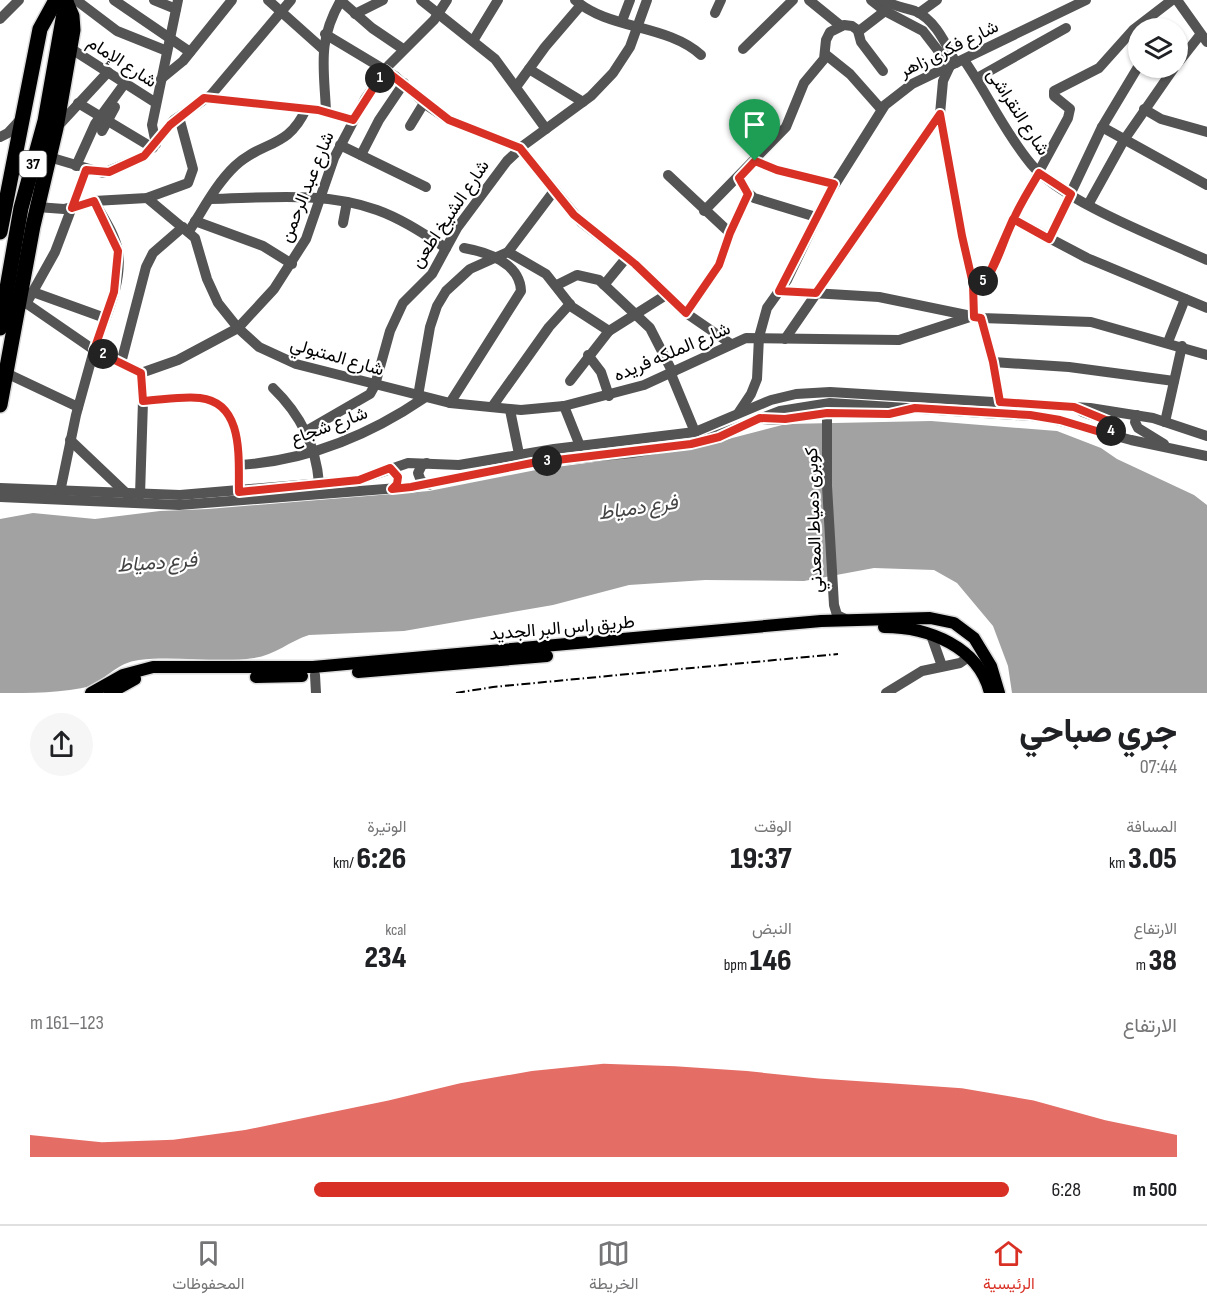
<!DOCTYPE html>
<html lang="ar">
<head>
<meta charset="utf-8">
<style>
  :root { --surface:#fff; --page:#f6f6f6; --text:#202124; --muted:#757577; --line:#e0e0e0; --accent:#d93025 }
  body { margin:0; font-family:"Sofia Sans Condensed",Vazirmatn,sans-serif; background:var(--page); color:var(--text); direction:rtl; height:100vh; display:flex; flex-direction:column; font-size:22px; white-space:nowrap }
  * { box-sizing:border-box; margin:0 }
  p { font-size:20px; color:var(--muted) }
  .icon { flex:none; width:33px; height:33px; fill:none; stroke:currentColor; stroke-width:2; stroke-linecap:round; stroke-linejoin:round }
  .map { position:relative; height:693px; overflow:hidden; direction:ltr }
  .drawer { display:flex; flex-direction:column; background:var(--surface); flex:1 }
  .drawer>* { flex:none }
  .fabs { position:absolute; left:1128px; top:18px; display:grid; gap:12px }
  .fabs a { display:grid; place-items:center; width:60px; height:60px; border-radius:50%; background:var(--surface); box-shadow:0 2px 4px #0004; font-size:30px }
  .pin { position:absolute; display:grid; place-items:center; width:51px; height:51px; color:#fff; margin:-62px -26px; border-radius:50% 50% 50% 0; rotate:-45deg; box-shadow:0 0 6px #0007 }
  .pin .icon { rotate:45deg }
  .km { position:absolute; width:30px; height:30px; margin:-15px; border-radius:50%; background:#222; color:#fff; font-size:16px; line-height:30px; text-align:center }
  .round { display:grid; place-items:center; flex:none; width:63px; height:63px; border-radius:32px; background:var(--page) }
  .summary { display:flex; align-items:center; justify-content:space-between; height:102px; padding:0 30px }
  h1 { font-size:33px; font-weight:800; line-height:45px }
  .figures { display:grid; grid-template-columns:repeat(3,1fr); gap:9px; height:102px; padding:6px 30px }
  .figures div { display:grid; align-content:center }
  .figures b { font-size:30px; font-weight:800 }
  .figures small { font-size:16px; font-weight:400 }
  .figures p { font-size:16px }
  .chart { height:168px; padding:12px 30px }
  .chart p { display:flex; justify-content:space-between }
  .chart svg { width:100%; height:108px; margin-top:6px; fill:var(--accent); opacity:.7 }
  ul { padding:0 30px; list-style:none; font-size:20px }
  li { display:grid; grid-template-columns:96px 72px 1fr; align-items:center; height:45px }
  li i { height:15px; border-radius:8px; background:var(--accent) }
  .tabs { display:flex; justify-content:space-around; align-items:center; height:84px; border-top:2px solid var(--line); background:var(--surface); font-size:16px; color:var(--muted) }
  .tabs a { display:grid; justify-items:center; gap:3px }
  .tabs .selected { color:var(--accent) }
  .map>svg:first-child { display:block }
  .water { fill:#a2a2a2 }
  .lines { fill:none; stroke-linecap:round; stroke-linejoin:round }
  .major-casing { stroke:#dbdbdb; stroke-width:15 }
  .highway-casing { stroke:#dbdbdb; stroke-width:18 }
  .minor { stroke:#545454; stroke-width:10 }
  .major { stroke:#000; stroke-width:12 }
  .highway { stroke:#000; stroke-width:15 }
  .rail { stroke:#000; stroke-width:2; stroke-dasharray:9 3 1.5 3; stroke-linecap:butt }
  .route-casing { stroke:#fff; stroke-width:12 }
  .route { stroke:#d93025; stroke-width:8 }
  .labels { text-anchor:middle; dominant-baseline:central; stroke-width:4.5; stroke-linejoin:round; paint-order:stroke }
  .shield { fill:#fff; stroke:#4c4c4c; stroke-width:1.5 }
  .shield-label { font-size:16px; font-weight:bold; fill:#000 }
  .street-label { font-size:18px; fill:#000; stroke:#fff }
  .water-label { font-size:20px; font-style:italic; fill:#434343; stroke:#fff }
</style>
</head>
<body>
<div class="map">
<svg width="1207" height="693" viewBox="0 0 1207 693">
  <rect width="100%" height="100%" fill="#fff"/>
  <path class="water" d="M 931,421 L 1057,431 L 1101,448 L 1117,459 L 1194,495 L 1207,505 L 1207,693 L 1012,693 L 1008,666 L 993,626 L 957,583 L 934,570 L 874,568 L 804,581 L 705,580 L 629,585 L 553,605 L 404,631 L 309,635 C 290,641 275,655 254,658 C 217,664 177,655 139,660 C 117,663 108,677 91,686 C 65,693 29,693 0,693 L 0,519 L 33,513 L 95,519 L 160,511 L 208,509 L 429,491 L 541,469 L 686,450 L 786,424 Z"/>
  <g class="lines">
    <defs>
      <g id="major">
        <path d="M 884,627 C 929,627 979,647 990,693"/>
        <path d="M 358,672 L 547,656"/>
        <path d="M 256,677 L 302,676"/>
        <path d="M 91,693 L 123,675 L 153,667 L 313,667 L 821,621 L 930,618 L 954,623 L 974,638 L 991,666 L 999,693"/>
        <path d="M 110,693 L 135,679"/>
      </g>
      <g id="highway">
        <path d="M 0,232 L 40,29 L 56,0"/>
        <path d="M 0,328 L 21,208 L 45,121 L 66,2"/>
        <path d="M 0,405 L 33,226 L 56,128 L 73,30 L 72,16 L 66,2"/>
      </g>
    </defs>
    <use href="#major" class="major-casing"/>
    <use href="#highway" class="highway-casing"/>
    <g class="minor">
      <path d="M 76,0 L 117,31 L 167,51"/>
      <path d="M 114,0 L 190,52"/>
      <path d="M 154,0 L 176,9"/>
      <path d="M 268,0 L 324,50"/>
      <path d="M 340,0 L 372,28 L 403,49"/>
      <path d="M 421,0 L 495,59 L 546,129"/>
      <path d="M 575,0 C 609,30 667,24 701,55"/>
      <path d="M 809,0 L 841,26"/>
      <path d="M 871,0 L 885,11 L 923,31 L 950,66 L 943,81 L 940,114 L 962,236 L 973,283 L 974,317"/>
      <path d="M 884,0 C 894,7 904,7 915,11 C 936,20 946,45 956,63"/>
      <path d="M 1177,0 L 1207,42"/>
      <path d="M 715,13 L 721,0"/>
      <path d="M 919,13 L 937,0"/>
      <path d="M 355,14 L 383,0"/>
      <path d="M 0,19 L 19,0"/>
      <path d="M 622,21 L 630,0"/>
      <path d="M 858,31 L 861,42 L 883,71"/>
      <path d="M 325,34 L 395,76 L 428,106 L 449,120 L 520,148 L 581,222 L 635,264 L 686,313 L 731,344"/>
      <path d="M 473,41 L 498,0"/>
      <path d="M 70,48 L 156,103"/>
      <path d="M 743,49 L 793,0"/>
      <path d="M 825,54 L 850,74 L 881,109"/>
      <path d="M 964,60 C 987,93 1005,133 1031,164 C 1061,201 1161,239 1207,260"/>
      <path d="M 1178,63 L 1200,35"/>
      <path d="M 529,69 L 583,102"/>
      <path d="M 977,78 L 1066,28"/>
      <path d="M 161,79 L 183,61 L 232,0"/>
      <path d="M 516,87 L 545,47 L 581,5"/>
      <path d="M 204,98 L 318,110 L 353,120"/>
      <path d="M 78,103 L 153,148"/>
      <path d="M 1144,109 L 1161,119 L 1207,132"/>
      <path d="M 326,111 C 324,67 317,41 341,0"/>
      <path d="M 410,126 L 424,103"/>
      <path d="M 57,127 L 108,72"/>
      <path d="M 1102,127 L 1207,185"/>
      <path d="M 102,131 L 115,107"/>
      <path d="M 0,137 L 8,133 L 22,118"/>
      <path d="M 156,144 L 152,125 L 178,0"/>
      <path d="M 340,145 L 426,187"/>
      <path d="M 361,155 L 379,120 L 404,83"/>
      <path d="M 49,157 L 103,173 L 144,156 L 174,120 L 211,95 L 291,0"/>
      <path d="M 755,161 L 777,170 L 834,184"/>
      <path d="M 76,166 L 95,124 L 125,83"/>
      <path d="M 668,175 L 730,233"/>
      <path d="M 739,178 L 745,190 L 754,198 L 816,217"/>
      <path d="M 147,198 L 195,238 L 207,279 L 218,303 L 238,328 L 259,347 L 296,364 L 450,403 L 521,410 L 564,406 L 644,385 L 746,338 L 899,340 L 970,317"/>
      <path d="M 210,199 C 265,198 324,191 377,210 C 402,219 424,234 446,248"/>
      <path d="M 94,201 C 103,217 115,234 118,251 C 123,285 104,319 94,350 L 141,373 L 178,360 L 238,328 L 274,289 L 306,239 L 334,158 L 365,99 L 389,65 L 434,20 L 447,0"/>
      <path d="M 1089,203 L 1124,140 L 1174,68"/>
      <path d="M 37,207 L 64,209 L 94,201 L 147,198 L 188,183 L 193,169 L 179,117"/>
      <path d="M 704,211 L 786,127 L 804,83 L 824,59 L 826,40 L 830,32 L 844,25 L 852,26 L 859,31 L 885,11"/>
      <path d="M 1013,219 L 1087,258 L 1207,308"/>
      <path d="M 195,221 L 263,246 L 292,264"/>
      <path d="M 343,223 L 347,202"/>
      <path d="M 189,231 C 203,210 216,184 235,166 C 263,140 288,149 306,109"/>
      <path d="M 1049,239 L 1102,127 L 1138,67"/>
      <path d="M 508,252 L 546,274 L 572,307 L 609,331"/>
      <path d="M 973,283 L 984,280 L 989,274 L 1013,219 L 1068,118 L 1070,109 L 1054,96 L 1054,91 L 1099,68 L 1133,30 L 1172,0"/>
      <path d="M 557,285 L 577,275 L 599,280 L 650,328 L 673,373"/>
      <path d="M 604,285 L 627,257"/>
      <path d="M 779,291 L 879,297 L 981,318 L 1091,322 L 1207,355"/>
      <path d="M 33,292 L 105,318"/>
      <path d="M 20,299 L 94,350 L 76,415 L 60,492"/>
      <path d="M 26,304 L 55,252 L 86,170"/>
      <path d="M 686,313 L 719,265 L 730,233 L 748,194"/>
      <path d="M 981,318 L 993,362 L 1000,402"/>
      <path d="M 785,339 L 940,114"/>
      <path d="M 1168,342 L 1185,299"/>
      <path d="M 588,355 L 601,372 L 609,396"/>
      <path d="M 993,362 L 1069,367 L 1174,381"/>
      <path d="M 121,363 L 146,267 L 153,253 L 183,227"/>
      <path d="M 6,373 L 78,407"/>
      <path d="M 671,374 L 695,432"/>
      <path d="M 570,381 L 609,331 L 666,295"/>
      <path d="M 273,388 C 300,414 316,446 319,483"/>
      <path d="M 418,396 L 430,327 L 437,306 L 446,291 L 470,269 L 508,252 L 554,191"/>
      <path d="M 143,401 C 162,400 182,396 200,398 C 245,403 238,460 239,492"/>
      <path d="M 450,403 L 521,291 C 520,263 487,252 464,248"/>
      <path d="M 564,406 L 580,446"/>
      <path d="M 492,407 L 549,327 L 570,304"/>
      <path d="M 510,410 L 519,454"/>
      <path d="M 1081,411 C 1094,418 1114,416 1110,435"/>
      <path d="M 739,412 L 751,394 L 757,379 L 759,337 L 767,308 L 787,280 L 827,197 L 885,105 L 912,84 L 1086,0"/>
      <path d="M 827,413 L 827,486 L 834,605 L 837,615 L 847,620"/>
      <path d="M 1137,415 L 1135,422 L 1138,428 L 1164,444"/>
      <path d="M 763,419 C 784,422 804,415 824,413 C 851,411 879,417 905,410"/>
      <path d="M 1165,422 L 1182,346"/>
      <path d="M 306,431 L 370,394 L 375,385 L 390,331 L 403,303 L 432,274 L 457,228 L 507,161 L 524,145 L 591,96 L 613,73 L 630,47 L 647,0"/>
      <path d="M 70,440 L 128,495"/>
      <path d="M 427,463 L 422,465 L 418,473 L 421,481 L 429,485"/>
      <path d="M 238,465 C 307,461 368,436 424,398"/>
      <path d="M 0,488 L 180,495 L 359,480 L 408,463 L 459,465 L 554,449 L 695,432 L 771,400 L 796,394 L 830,392 L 1090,408 L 1153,418 L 1207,436"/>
      <path d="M 140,495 L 143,401 L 141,373"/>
      <path d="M 0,497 L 179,505 L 411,487 L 532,463 L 631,453 L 700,442 L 780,411 L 830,403 L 1045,417 L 1131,440 L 1207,456"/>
      <path d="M 931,635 L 942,666"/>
      <path d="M 315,675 L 316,693"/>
      <path d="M 886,693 L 922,671 L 960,663 L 970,656"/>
    </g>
    <use href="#major" class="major"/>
    <use href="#highway" class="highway"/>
    <path class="rail" d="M 456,693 L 493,687 L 838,654"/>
  </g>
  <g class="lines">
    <defs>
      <path id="route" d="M 755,161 L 739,178 L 748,194 L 730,233 L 719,265 L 686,313 L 635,264 L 574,215 L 520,148 L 449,120 L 385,70 L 353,120 L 318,110 L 204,98 L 170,125 L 144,156 L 109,172 L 86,170 L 72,208 L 94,201 L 118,251 L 114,292 L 94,350 L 141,373 L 143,401 C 162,400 182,396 200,398 C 245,403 238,460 239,492 L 359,480 L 390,468 L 398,477 L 397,484 L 392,489 L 411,487 L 532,463 L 691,444 L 719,437 L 760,418 L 785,419 L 827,413 L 889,414 L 915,408 L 1030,415 L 1060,420 L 1110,435 L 1111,426 L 1108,421 L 1074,407 L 1000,402 L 993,362 L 981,318 L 974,317 L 973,284 L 984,280 L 989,274 L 1013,219 L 1049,239 L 1071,194 L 1039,173 C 1030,189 1019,205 1012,223 C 1004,239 999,259 989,275 C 985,280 980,283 973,284 L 962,236 L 940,114 L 816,293 L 779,291 L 834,184 L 777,170 L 755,161"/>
    </defs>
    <use href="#route" class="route-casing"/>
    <use href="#route" class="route"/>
  </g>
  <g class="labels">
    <rect class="shield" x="19.5" y="151" width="27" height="26" rx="4.5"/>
    <g class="shield-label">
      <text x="33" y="164">37</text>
    </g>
    <g class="street-label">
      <text transform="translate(949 49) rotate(-26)">شارع فكرى زاهر</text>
      <text transform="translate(122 62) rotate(33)">شارع الإمام</text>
      <text transform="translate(1018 112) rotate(57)">شارع النقراشى</text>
      <text transform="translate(307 187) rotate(-68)">شارع عبد الرحمن</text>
      <text transform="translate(450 214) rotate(-56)">شارع الشيخ اطعن</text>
      <text transform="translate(672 352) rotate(-23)">شارع الملكه فريده</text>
      <text transform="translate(337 357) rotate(16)">شارع المتبولي</text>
      <text transform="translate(329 426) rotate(-20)">شارع شجاع</text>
      <text transform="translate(814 520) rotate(-92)">كوبرى دمياط المعدني</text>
      <text transform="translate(562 628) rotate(-5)">طريق راس البر الجديد</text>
    </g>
    <g class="water-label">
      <text transform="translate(638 508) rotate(-8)">فرع دمياط</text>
      <text transform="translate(157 563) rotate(-4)">فرع دمياط</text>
    </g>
  </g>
</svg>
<div class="fabs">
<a><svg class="icon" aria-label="layers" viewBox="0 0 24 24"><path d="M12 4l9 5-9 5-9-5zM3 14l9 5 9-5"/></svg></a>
</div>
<div class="pin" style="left:755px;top:161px;background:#1e9e55"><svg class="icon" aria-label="arrive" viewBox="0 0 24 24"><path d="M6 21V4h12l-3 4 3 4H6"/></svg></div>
<b class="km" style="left:380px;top:78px">1</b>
<b class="km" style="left:103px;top:354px">2</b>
<b class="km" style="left:547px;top:461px">3</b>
<b class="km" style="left:1111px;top:431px">4</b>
<b class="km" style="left:983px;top:281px">5</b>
</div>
<section class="drawer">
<div class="summary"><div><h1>جري صباحي</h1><p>07:44</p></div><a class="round"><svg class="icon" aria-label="share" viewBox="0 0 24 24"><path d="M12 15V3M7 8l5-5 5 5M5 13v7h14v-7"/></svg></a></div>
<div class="figures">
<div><p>المسافة</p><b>3.05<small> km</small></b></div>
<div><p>الوقت</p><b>19:37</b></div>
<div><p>الوتيرة</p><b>6:26<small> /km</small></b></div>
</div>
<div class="figures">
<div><p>الارتفاع</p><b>38<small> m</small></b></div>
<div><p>النبض</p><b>146<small> bpm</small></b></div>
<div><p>kcal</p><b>234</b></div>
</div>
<div class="chart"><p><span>الارتفاع</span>123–161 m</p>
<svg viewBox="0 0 160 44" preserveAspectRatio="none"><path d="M0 44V35L10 38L20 37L30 33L40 27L50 21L60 14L70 9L80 6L90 7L100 9L110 12L120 14L130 16L140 21L150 29L160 35V44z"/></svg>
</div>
<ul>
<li><b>500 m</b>6:28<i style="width:71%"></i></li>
</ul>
</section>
<nav class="tabs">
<a class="selected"><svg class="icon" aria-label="home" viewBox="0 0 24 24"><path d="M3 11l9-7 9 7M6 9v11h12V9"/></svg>الرئيسية</a>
<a><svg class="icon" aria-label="map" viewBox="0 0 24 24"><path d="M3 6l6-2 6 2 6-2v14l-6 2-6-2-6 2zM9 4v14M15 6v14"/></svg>الخريطة</a>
<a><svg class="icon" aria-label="saved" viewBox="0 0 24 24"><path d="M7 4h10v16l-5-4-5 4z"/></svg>المحفوظات</a>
</nav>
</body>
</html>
